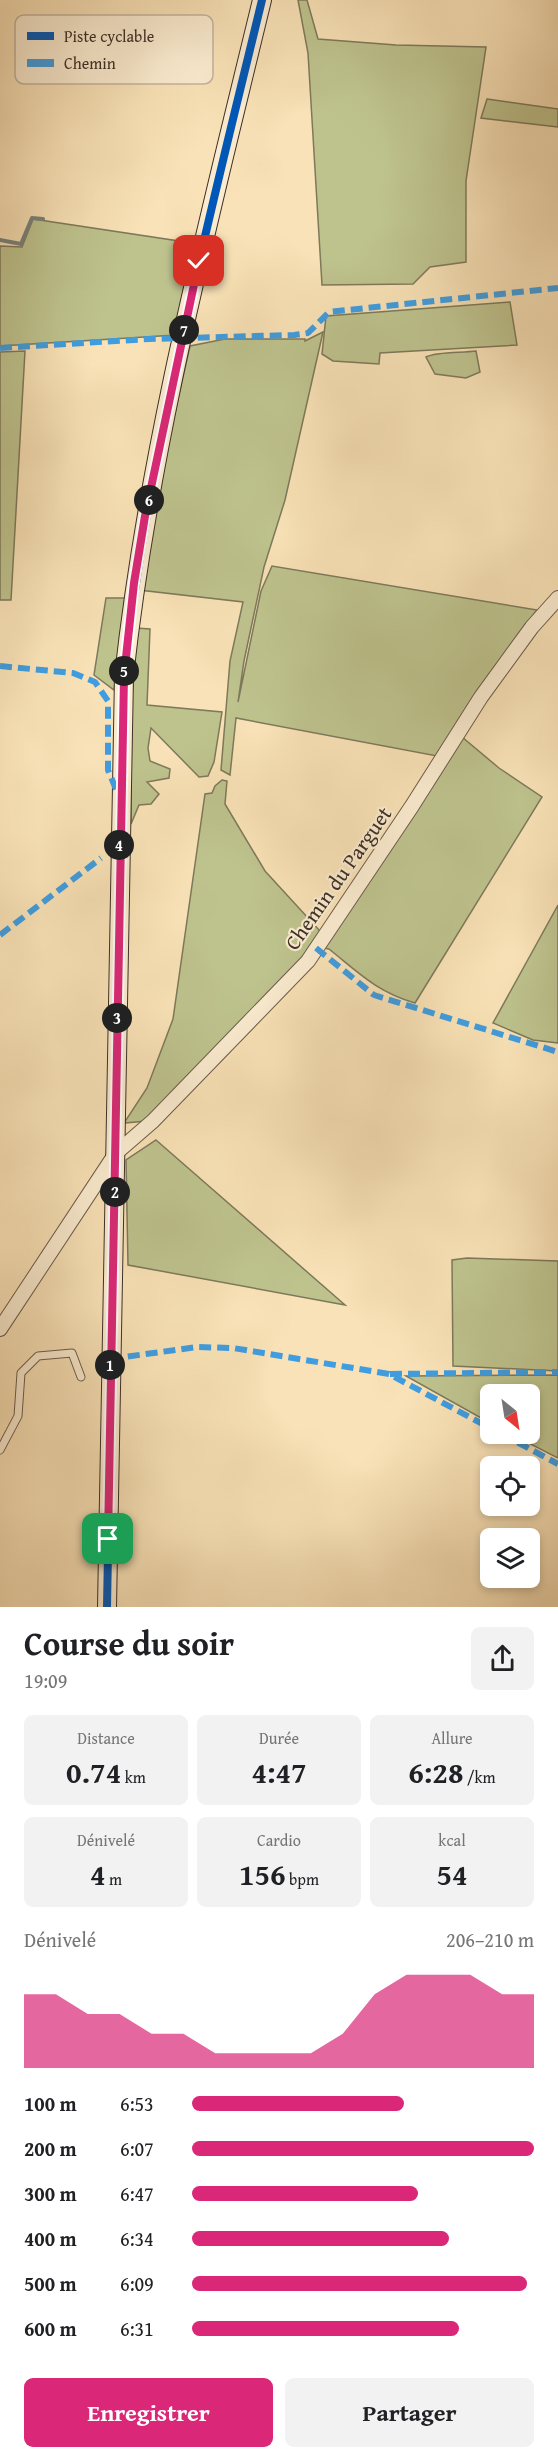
<!DOCTYPE html>
<html lang="fr">
<head>
<meta charset="utf-8">
<style>
  :root { --surface:#fff; --page:#f2f2f2; --text:#202124; --muted:#757577; --accent:#db2777 }
  body { margin:0; font-family:"Gentium Book Plus",serif; background:var(--page); color:var(--text); height:100vh; display:flex; flex-direction:column; font-size:22px; white-space:nowrap }
  * { box-sizing:border-box; margin:0 }
  p { font-size:20px; color:var(--muted) }
  .icon { flex:none; width:33px; height:33px; fill:none; stroke:currentColor; stroke-width:2; stroke-linecap:round; stroke-linejoin:round }
  .map { position:relative; height:1607px; overflow:hidden }
  .panel { display:flex; flex-direction:column; background:var(--surface); flex:1 }
  .panel>* { flex:none }
  .needle { width:39px; rotate:150deg }
  .tools { position:absolute; left:480px; top:1384px; display:grid; gap:12px }
  .tools a { display:grid; place-items:center; width:60px; height:60px; border-radius:9px; background:var(--surface); box-shadow:0 3px 9px #0003; font-size:30px }
  .pin { position:absolute; display:grid; place-items:center; width:51px; height:51px; color:#fff; margin:-26px; border-radius:12px; box-shadow:0 3px 9px #0006 }
  .km { position:absolute; width:30px; height:30px; margin:-15px; border-radius:50%; background:#222; color:#fff; font-size:16px; line-height:30px; text-align:center }
  .round { display:grid; place-items:center; flex:none; width:63px; height:63px; border-radius:9px; background:var(--page) }
  .head { display:flex; align-items:center; justify-content:space-between; height:102px; padding:0 24px }
  h1 { font-size:33px; font-weight:800; line-height:45px }
  .figures { display:grid; grid-template-columns:repeat(3,1fr); gap:9px; height:102px; padding:6px 24px }
  .figures div { display:grid; align-content:center; border-radius:9px; background:var(--page); text-align:center }
  .figures b { font-size:30px; font-weight:800 }
  .figures small { font-size:16px; font-weight:400 }
  .figures p { font-size:16px }
  .chart { height:168px; padding:12px 24px }
  .chart p { display:flex; justify-content:space-between }
  .chart svg { width:100%; height:108px; margin-top:6px; fill:var(--accent); opacity:.7 }
  .primary-button { display:flex; gap:12px; margin-top:auto; padding:12px 24px }
  .primary-button a { flex:1; height:69px; border-radius:9px; background:var(--accent); color:#fff; font-size:24px; font-weight:800; line-height:69px; text-align:center }
  .primary-button a+a { background:var(--page); color:var(--text) }
  ul { padding:0 24px; list-style:none; font-size:20px }
  li { display:grid; grid-template-columns:96px 72px 1fr; align-items:center; height:45px }
  li i { height:15px; border-radius:8px; background:var(--accent) }
  .map>svg:first-child { display:block }
  .green { fill:#bec38e; stroke:#7e795b; stroke-width:1.5 }
  .lines { fill:none; stroke-linecap:round; stroke-linejoin:round }
  .stream { stroke:#78847d; stroke-width:4 }
  .lane-casing { stroke:#6c5c4c; stroke-width:9 }
  .street-casing { stroke:#6c5c4c; stroke-width:16 }
  .secondary-casing { stroke:#3d2f28; stroke-width:20 }
  .lane { stroke:#fbecd0; stroke-width:7 }
  .street { stroke:#fbecd0; stroke-width:14 }
  .secondary { stroke:#fbecd0; stroke-width:18 }
  .quiet { stroke:#3f9de0; stroke-width:6; stroke-dasharray:12 6; stroke-linecap:butt }
  .cycleway-casing { stroke:#fbecd0; stroke-width:11 }
  .cycleway { stroke:#0057b8; stroke-width:8 }
  .route-casing { stroke:#fff; stroke-width:12 }
  .route { stroke:#db2777; stroke-width:8 }
  .labels { text-anchor:middle; dominant-baseline:central; stroke-width:4.5; stroke-linejoin:round; paint-order:stroke }
  .street-label { font-size:21px; fill:#3d2f28; stroke:#fbecd0 }
  .key { fill:#fbecd0; stroke:#c2b39e; stroke-width:1.5 }
  .key-label { font-size:16px; fill:#3d2f28 }
</style>
</head>
<body>
<div class="map">
<svg width="558" height="1607" viewBox="0 0 558 1607">
  <rect width="100%" height="100%" fill="#f9e2b7"/>
  <filter id="stains"><feTurbulence type="fractalNoise" baseFrequency=".00333" numOctaves="4"/><feColorMatrix values="0 0 0 0 .2 0 0 0 0 .09 0 0 0 0 .02 0 0 0 .5 -.17"/></filter>
  <radialGradient id="worn" r=".72"><stop offset=".6" stop-color="#630" stop-opacity="0"/><stop offset="1" stop-color="#630" stop-opacity=".3"/></radialGradient>
  <g class="green">
    <path d="M 298,0 L 307,0 L 318,39 L 396,45 L 486,47 L 466,181 L 466,262 L 430,267 L 413,284 L 322,285 L 308,53 Z"/>
    <path d="M 487,99 L 558,109 L 558,127 L 481,118 Z"/>
    <path d="M 33,219 L 192,243 L 176,335 L 0,346 L 0,246 L 22,247 Z"/>
    <path d="M 510,302 L 517,345 L 380,353 L 379,364 L 333,361 L 322,354 L 326,316 Z"/>
    <path d="M 323,332 L 285,500 L 264,567 L 244,661 L 238,702 L 261,591 L 272,566 L 537,610 L 495,667 L 437,756 L 236,718 L 230,775 L 221,770 L 230,661 L 243,602 L 139,590 L 144,550 L 190,346 L 225,339 L 305,339 L 305,341 Z"/>
    <path d="M 25,351 L 11,600 L 0,600 L 0,352 Z"/>
    <path d="M 476,351 L 480,372 L 466,378 L 435,374 L 426,357 C 437,351 462,353 476,351 Z"/>
    <path d="M 106,598 L 125,598 L 114,690 L 94,675 Z"/>
    <path d="M 136,628 L 150,629 L 147,705 L 222,712 L 214,762 L 208,776 L 199,777 L 151,728 L 148,748 L 150,761 L 170,769 L 169,778 L 147,782 L 159,794 L 151,804 L 139,805 L 131,824 L 131,714 Z"/>
    <path d="M 462,737 L 499,768 L 542,797 L 415,1003 C 377,992 359,973 329,949 L 324,948 Z"/>
    <path d="M 222,780 L 227,781 L 225,804 L 265,871 L 320,931 L 301,959 L 147,1121 L 124,1123 L 147,1088 L 173,1019 L 205,794 L 212,793 L 215,786 Z"/>
    <path d="M 558,905 L 558,1043 L 533,1040 L 493,1023 Z"/>
    <path d="M 156,1140 L 345,1305 L 128,1265 L 126,1160 Z"/>
    <path d="M 467,1258 L 558,1261 L 558,1371 L 453,1366 L 452,1260 Z"/>
    <path d="M 558,1375 L 558,1458 L 511,1434 L 530,1434 L 530,1395 L 490,1395 L 490,1423 L 406,1376 Z"/>
  </g>
  <g class="lines">
    <path class="stream" d="M 0,240 L 21,244 L 32,218 L 43,219"/>
    <defs>
      <path id="lane" d="M 0,1450 L 18,1416 L 21,1373 L 38,1356 L 72,1353 L 81,1377"/>
      <path id="street" d="M 0,1329 L 116,1153 L 153,1121 L 308,961 L 412,806 L 481,697 L 532,627 L 558,598"/>
      <path id="secondary" d="M 107,1607 L 124,676 C 149,447 208,224 262,0"/>
    </defs>
    <use href="#lane" class="lane-casing"/>
    <use href="#street" class="street-casing"/>
    <use href="#secondary" class="secondary-casing"/>
    <use href="#lane" class="lane"/>
    <use href="#street" class="street"/>
    <use href="#secondary" class="secondary"/>
    <g class="quiet">
      <path d="M 0,348 L 149,339 L 294,335 L 308,333 L 329,312 L 558,288"/>
      <path d="M 0,666 L 73,673 L 95,682 L 108,701 L 108,770 L 118,794"/>
      <path d="M 0,935 L 101,858"/>
      <path d="M 316,948 L 374,995 L 558,1052"/>
      <path d="M 110,1359 L 197,1347 L 233,1348 L 389,1374 L 490,1428"/>
      <path d="M 390,1374 L 558,1372"/>
      <path d="M 502,1434 L 558,1464"/>
    </g>
    <defs>
      <path id="cycleway" d="M 107,1607 L 124,676 C 149,447 208,224 262,0"/>
    </defs>
    <use href="#cycleway" class="cycleway-casing"/>
    <use href="#cycleway" class="cycleway"/>
  </g>
  <g class="lines">
    <defs>
      <path id="route" d="M 108,1539 L 124,676 L 134,583 L 145,516 L 199,261"/>
    </defs>
    <use href="#route" class="route-casing"/>
    <use href="#route" class="route"/>
  </g>
  <g class="labels">
    <g class="street-label">
      <text transform="translate(338 878) rotate(-55)">Chemin du Parguet</text>
    </g>
  </g>
  <rect x="15" y="15" width="198" height="69" rx="9" class="key"/>
  <rect x="27" y="32" width="27" height="8" fill="#0057b8"/>
  <rect x="27" y="59" width="27" height="8" fill="#3f9de0"/>
  <g class="key-label">
    <text x="64" y="42">Piste cyclable</text>
    <text x="64" y="69">Chemin</text>
  </g>
  <rect width="100%" height="100%" filter="url(#stains)"/>
  <rect width="100%" height="100%" fill="url(#worn)"/>
</svg>
<div class="tools">
<a><svg class="needle" viewBox="-14 -14 28 28"><path d="M0-13l5 13h-10z" fill="#e53935"/><path d="M0 13l5-13h-10z" fill="#757577"/></svg></a>
<a><svg class="icon" aria-label="locate" viewBox="0 0 24 24"><circle cx="12" cy="12" r="6"/><path d="M12 2v4M12 18v4M2 12h4M18 12h4"/></svg></a>
<a><svg class="icon" aria-label="layers" viewBox="0 0 24 24"><path d="M12 4l9 5-9 5-9-5zM3 14l9 5 9-5"/></svg></a>
</div>
<div class="pin" style="left:108px;top:1539px;background:#1e9e55"><svg class="icon" aria-label="arrive" viewBox="0 0 24 24"><path d="M6 21V4h12l-3 4 3 4H6"/></svg></div>
<div class="pin" style="left:199px;top:261px;background:#d93025"><svg class="icon" aria-label="check" viewBox="0 0 24 24"><path d="M5 12l5 5 9-10"/></svg></div>
<b class="km" style="left:110px;top:1365px">1</b>
<b class="km" style="left:115px;top:1192px">2</b>
<b class="km" style="left:117px;top:1018px">3</b>
<b class="km" style="left:119px;top:845px">4</b>
<b class="km" style="left:124px;top:671px">5</b>
<b class="km" style="left:149px;top:500px">6</b>
<b class="km" style="left:184px;top:330px">7</b>
</div>
<section class="panel">
<div class="head"><div><h1>Course du soir</h1><p>19:09</p></div><a class="round"><svg class="icon" aria-label="share" viewBox="0 0 24 24"><path d="M12 15V3M7 8l5-5 5 5M5 13v7h14v-7"/></svg></a></div>
<div class="figures">
<div><p>Distance</p><b>0.74<small> km</small></b></div>
<div><p>Durée</p><b>4:47</b></div>
<div><p>Allure</p><b>6:28<small> /km</small></b></div>
</div>
<div class="figures">
<div><p>Dénivelé</p><b>4<small> m</small></b></div>
<div><p>Cardio</p><b>156<small> bpm</small></b></div>
<div><p>kcal</p><b>54</b></div>
</div>
<div class="chart"><p><span>Dénivelé</span>206–210 m</p>
<svg viewBox="0 0 160 44" preserveAspectRatio="none"><path d="M0 44V14L10 14L20 22L30 22L40 30L50 30L60 38L70 38L80 38L90 38L100 30L110 14L120 6L130 6L140 6L150 14L160 14V44z"/></svg>
</div>
<ul>
<li><b>100 m</b>6:53<i style="width:62%"></i></li>
<li><b>200 m</b>6:07<i style="width:100%"></i></li>
<li><b>300 m</b>6:47<i style="width:66%"></i></li>
<li><b>400 m</b>6:34<i style="width:75%"></i></li>
<li><b>500 m</b>6:09<i style="width:98%"></i></li>
<li><b>600 m</b>6:31<i style="width:78%"></i></li>
</ul>
<div class="primary-button"><a>Enregistrer</a><a>Partager</a></div>
</section>
</body>
</html>
